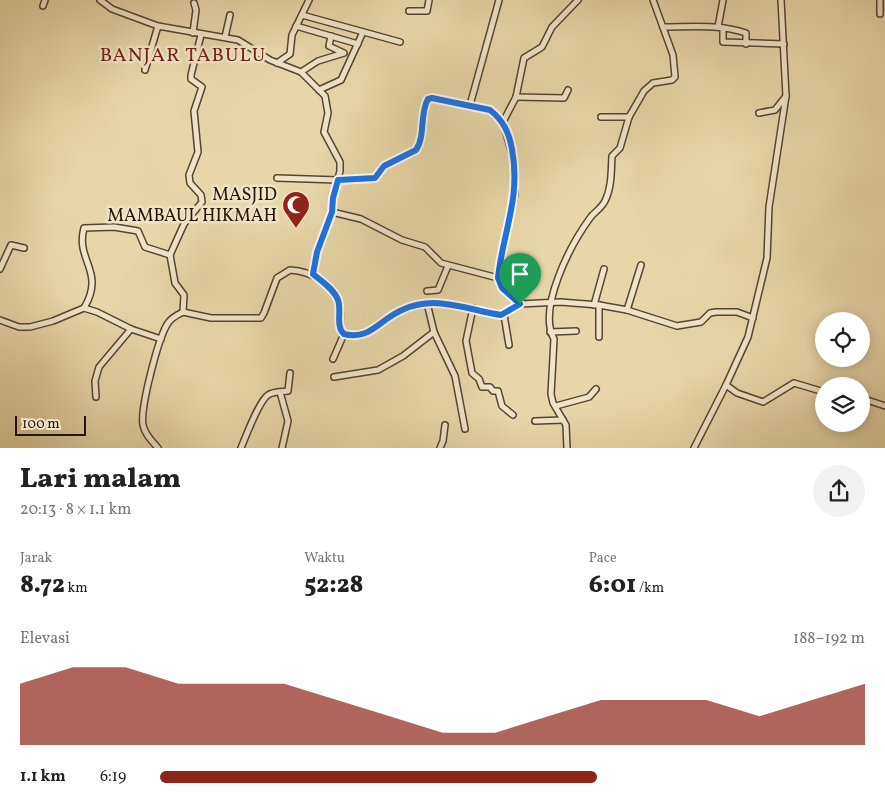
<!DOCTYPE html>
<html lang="id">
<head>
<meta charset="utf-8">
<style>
  :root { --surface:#fff; --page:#f2f2f2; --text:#222; --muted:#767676; --accent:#8f2418 }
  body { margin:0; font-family:Vollkorn,serif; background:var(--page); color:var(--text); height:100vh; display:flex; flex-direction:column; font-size:19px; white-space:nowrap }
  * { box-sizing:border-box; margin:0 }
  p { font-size:16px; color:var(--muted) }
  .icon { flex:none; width:28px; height:28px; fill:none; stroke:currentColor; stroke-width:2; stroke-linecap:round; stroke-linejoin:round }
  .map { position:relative; height:448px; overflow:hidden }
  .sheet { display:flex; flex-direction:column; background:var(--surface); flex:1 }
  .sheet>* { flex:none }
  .buttons { position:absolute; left:815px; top:312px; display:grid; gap:10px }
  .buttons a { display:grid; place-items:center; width:55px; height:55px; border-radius:50%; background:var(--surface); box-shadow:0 2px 12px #0003; font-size:25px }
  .scale { position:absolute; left:15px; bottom:12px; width:71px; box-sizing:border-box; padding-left:5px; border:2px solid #241409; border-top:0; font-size:14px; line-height:18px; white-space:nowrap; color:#241409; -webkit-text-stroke:4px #efe5c6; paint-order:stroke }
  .pin { position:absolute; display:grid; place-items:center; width:42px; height:42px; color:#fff; margin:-51px -21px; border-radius:50% 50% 50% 0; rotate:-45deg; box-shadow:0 0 5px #0007 }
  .pin .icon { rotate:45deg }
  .round { display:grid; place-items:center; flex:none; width:52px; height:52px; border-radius:26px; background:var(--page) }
  .overview { display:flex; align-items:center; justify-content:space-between; height:85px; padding:0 20px }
  h1 { font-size:28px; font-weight:800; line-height:38px }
  .metrics { display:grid; grid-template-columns:repeat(3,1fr); gap:8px; height:85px; padding:5px 20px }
  .metrics div { display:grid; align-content:center }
  .metrics b { font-size:25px; font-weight:800 }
  .metrics small { font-size:14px; font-weight:400 }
  .metrics p { font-size:14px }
  .chart { height:140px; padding:10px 20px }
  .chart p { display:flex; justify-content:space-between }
  .chart svg { width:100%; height:90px; margin-top:5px; fill:var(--accent); opacity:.7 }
  ul { padding:0 20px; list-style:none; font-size:16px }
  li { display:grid; grid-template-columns:80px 60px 1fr; align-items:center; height:38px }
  li i { height:12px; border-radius:6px; background:var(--accent) }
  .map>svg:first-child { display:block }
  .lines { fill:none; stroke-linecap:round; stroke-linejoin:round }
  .minor-casing { stroke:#554531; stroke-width:8 }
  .minor { stroke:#efe5c6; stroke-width:5 }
  .route-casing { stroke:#fff; stroke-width:10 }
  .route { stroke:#1a73e8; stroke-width:6 }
  .labels { text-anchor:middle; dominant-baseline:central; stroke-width:5; stroke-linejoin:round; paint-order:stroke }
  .poi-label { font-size:18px; fill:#241409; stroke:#efe5c6; text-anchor:end }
  .quarter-label { font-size:20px; letter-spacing:1px; fill:#7a1f14; stroke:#efe5c6 }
</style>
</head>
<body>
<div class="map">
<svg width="885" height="448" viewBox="0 0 885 448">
  <rect width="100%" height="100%" fill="#e7d7a8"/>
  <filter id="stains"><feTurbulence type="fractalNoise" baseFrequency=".004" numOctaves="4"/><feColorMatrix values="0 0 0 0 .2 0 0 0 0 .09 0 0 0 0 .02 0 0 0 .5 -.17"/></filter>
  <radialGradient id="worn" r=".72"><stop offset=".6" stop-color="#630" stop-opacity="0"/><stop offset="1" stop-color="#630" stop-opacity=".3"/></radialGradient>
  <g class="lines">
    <defs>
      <g id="minor">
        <path d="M 100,0 L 112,9 L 158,26"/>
        <path d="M 499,0 L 470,105 L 490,111 L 503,122 L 514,161 L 515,194 L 498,272 C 497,286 509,295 520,304 L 560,302 L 599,305 L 627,310 L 677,326 L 701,322 L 710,313 L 716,312 L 737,312 L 753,318"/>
        <path d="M 43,6 L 45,0"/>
        <path d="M 409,11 L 427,11 L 429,0"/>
        <path d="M 880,14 L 880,0"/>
        <path d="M 302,15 L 400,42"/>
        <path d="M 296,26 L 358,44"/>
        <path d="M 663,27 C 690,27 720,24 746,33 L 746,44"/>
        <path d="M 718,27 L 723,0"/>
        <path d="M 723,28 L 723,42 L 784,44"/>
        <path d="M 193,33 L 196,10 L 194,3"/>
        <path d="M 225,37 L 230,15"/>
        <path d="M 277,63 L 290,54 L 292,35 L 309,0"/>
        <path d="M 145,70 L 158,26 L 238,40 L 270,60 L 301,72 L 325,96 L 328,113 L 324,132 L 340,162 L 340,171 L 333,198 L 332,212 L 317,252 L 313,274"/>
        <path d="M 301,72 L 318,61 L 344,53 L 329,46 L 331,36"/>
        <path d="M 319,90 L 341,80 L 363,32"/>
        <path d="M 516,97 L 564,98 L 568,90"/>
        <path d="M 759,113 L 775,110 L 786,96"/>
        <path d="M 601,117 L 629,117"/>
        <path d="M 503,122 L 516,97 L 524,58 L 542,47 L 552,27 L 578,0"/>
        <path d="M 277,178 L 338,180 L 375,178 L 383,166 L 416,150 L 420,142 L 425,107 L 428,99 L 432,98 L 470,105"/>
        <path d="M 332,212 L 361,219 L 402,240 L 425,247 L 441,263 L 498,278"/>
        <path d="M 170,255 L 184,224 L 202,202 L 201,195 L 190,183 L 189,175 L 198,152 L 194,111 L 202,87 L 191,79 L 191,75 L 201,35"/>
        <path d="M 0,269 L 11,245 L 24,248"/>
        <path d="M 427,291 L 438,290 L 448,266"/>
        <path d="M 427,303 L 434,332 L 455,376 L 465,429"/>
        <path d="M 594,305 L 604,269"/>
        <path d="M 599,305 L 599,337"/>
        <path d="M 84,308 C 106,271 75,261 84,228 L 114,227 L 138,231 L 145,247 L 170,255 L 175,283 L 184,295 L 183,312 C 177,315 172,317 168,323 C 158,338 140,409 143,425 C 145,435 152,441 158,448"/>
        <path d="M 473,308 L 466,341 L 472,373 L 479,379 L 482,387 L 490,387 L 493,391 L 498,391 L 502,406 L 513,415"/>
        <path d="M 627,310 L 641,265"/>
        <path d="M 183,312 L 211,318 L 261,318 L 264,313 L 277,278 L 290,270 C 311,271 338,285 340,308 C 341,316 339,324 341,332 C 367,347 384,315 406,308 C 439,296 468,310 501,315 L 520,304"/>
        <path d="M 504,315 L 509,345"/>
        <path d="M 0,320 L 19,327 L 30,327 L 53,321 L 84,308 L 97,312 L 131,329 L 161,339"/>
        <path d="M 550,332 L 576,331"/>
        <path d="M 333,359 L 344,334"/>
        <path d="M 334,377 L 378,370 L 403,356 L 434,332"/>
        <path d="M 726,385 L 737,393 L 763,402 L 794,383 L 824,392"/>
        <path d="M 280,392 L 288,421 L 282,448"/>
        <path d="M 96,397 L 95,381 L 99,367 L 131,329"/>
        <path d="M 861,398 L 885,406"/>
        <path d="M 556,406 L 589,397 L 596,389"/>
        <path d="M 535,421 L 563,420"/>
        <path d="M 241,448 C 246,436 259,401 268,395 C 274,391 282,392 288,391 L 290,373"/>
        <path d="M 440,448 L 443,441 L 445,425"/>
        <path d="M 567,448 L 566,425 L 553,403 L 551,394 L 554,339 C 537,308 571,244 590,218 C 594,212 601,209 605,201 C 612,187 611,171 612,156 L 620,148 L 629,117 L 644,91 L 653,83 L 672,80 L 675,77 L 673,55 L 653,0"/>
        <path d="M 694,448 L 726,385 L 748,337 L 767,258 L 769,207 L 786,96 L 781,0"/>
      </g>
    </defs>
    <use href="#minor" class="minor-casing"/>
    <use href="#minor" class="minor"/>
  </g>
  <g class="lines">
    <defs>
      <path id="route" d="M 432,98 L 490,110 C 504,121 509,133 512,149 C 521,199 503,231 498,278 L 502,288 L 520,304 L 501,315 C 467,310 436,294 402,310 C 380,319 370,341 344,334 C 335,326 342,310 338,300 C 334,289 321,281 313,274 L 317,252 L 332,212 L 333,198 L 338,180 L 375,178 L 384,166 L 416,150 C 426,135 419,115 428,99 Z"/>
    </defs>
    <use href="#route" class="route-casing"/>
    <use href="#route" class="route"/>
  </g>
  <defs>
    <symbol id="mosque-pin" viewBox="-11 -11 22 30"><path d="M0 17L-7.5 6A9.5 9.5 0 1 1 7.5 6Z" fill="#8f2418" stroke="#efe5c6"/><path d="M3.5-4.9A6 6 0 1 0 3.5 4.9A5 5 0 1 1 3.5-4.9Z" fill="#fff"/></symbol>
  </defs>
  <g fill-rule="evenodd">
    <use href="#mosque-pin" x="280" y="189" width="32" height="43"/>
  </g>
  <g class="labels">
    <g class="poi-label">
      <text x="277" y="195">MASJID<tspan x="277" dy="21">MAMBAUL HIKMAH</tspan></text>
    </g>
    <g class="quarter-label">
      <text x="183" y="56">BANJAR TABULU</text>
    </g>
  </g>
  <rect width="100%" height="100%" filter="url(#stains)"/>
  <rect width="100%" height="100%" fill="url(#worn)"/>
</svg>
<div class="buttons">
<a><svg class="icon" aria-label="locate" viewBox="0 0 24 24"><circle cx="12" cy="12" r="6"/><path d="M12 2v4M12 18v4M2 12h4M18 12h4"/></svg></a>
<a><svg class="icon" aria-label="layers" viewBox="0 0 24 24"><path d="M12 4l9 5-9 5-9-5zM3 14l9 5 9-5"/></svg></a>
</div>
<div class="scale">100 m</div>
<div class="pin" style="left:520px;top:304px;background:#1e9e55"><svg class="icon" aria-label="arrive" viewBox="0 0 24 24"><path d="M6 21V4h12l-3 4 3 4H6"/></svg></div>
</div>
<section class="sheet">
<div class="overview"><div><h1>Lari malam</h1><p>20:13 · 8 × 1.1 km</p></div><a class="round"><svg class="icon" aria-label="share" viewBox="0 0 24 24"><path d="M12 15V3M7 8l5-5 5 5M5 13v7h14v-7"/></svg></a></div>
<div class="metrics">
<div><p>Jarak</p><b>8.72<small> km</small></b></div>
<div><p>Waktu</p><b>52:28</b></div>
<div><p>Pace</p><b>6:01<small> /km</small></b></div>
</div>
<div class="chart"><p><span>Elevasi</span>188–192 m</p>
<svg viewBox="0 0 160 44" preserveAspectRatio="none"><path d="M0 44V14L10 6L20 6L30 14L40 14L50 14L60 22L70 30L80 38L90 38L100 30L110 22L120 22L130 22L140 30L150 22L160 14V44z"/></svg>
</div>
<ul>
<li><b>1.1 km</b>6:19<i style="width:62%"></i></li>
</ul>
</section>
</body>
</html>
